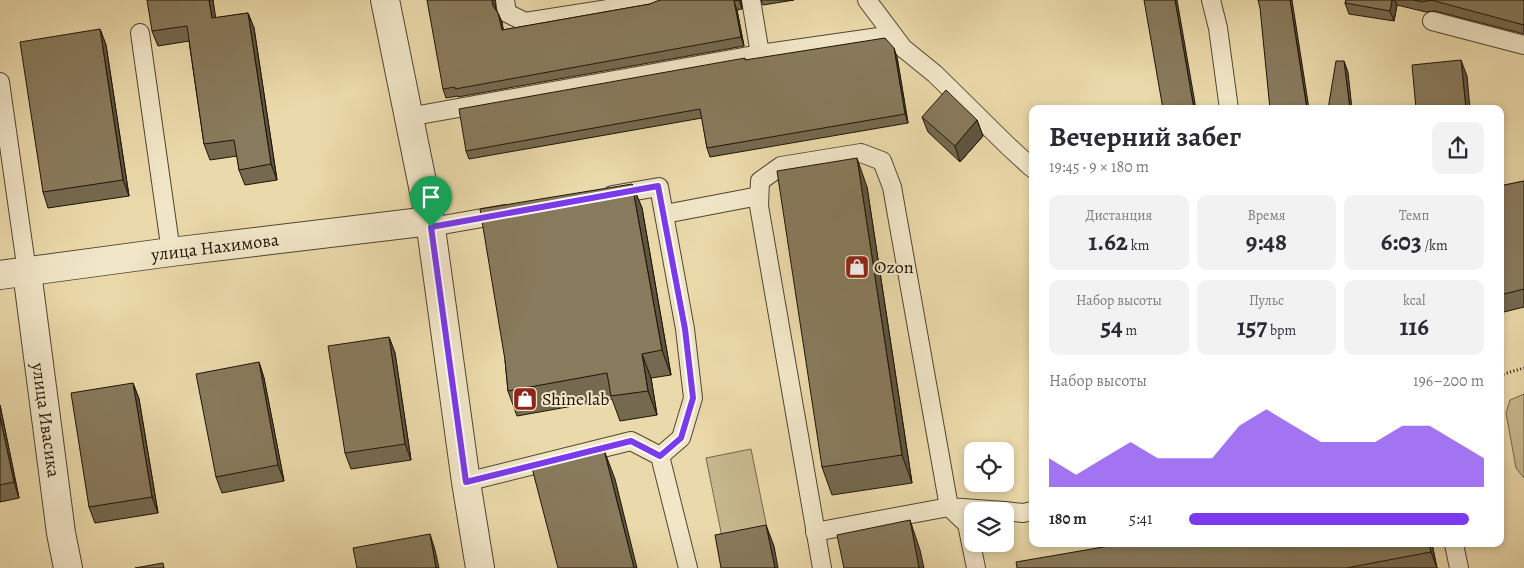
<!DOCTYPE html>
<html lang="ru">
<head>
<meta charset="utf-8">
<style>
  :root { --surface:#fff; --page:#f2f2f3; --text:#2b2b33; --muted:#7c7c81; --accent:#7c3aed }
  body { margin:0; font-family:Alegreya,serif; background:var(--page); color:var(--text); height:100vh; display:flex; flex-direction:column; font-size:19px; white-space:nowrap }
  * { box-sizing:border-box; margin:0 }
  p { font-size:16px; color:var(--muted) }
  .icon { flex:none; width:28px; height:28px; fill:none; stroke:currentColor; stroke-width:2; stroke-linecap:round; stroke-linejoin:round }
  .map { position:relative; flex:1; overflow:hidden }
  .drawer { position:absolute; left:1029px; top:105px; width:475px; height:442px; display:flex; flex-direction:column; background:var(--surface); border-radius:10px; box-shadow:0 2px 8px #0003 }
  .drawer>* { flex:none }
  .buttons { position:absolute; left:964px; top:442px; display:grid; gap:10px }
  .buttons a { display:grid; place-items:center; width:50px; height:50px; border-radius:10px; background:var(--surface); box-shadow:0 2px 8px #0003; font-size:25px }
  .pin { position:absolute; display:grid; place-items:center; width:42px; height:42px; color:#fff; margin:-51px -21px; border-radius:50% 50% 50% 0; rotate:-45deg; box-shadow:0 0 5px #0007 }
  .pin .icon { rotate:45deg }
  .round { display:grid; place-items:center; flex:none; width:52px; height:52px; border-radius:10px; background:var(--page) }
  .summary { display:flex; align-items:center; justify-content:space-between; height:85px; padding:0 20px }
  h1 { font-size:28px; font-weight:700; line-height:38px }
  .stats { display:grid; grid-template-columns:repeat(3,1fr); gap:8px; height:85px; padding:5px 20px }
  .stats div { display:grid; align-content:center; border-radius:10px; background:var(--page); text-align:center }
  .stats b { font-size:25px; font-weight:700 }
  .stats small { font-size:14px; font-weight:400 }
  .stats p { font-size:14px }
  .chart { height:140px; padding:10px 20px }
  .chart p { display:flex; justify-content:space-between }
  .chart svg { width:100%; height:90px; margin-top:5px; fill:var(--accent); opacity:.7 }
  ul { padding:0 20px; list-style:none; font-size:16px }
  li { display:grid; grid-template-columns:80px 60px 1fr; align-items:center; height:38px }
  li i { height:12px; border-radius:6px; background:var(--accent) }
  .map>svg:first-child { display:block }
  .green { fill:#c7b88e; stroke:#72664b }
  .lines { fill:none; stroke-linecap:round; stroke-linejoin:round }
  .service-casing { stroke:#514530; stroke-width:20 }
  .minor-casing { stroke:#514530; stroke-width:30 }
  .path { stroke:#1e1408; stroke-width:3; stroke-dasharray:1 2.5; stroke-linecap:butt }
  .service { stroke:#f1e6c8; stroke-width:18 }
  .minor { stroke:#f1e6c8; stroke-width:28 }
  .wall { fill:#75694f; stroke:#1e1408 }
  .shaded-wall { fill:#5f5540; stroke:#1e1408 }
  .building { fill:#887a5c; stroke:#1e1408 }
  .route-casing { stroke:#fff; stroke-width:10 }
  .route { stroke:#7c3aed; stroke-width:6 }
  .labels { text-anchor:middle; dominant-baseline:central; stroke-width:4; stroke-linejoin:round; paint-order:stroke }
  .street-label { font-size:18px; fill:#1e1408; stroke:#f1e6c8 }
  .poi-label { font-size:18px; fill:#1e1408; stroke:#f1e6c8; text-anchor:start }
</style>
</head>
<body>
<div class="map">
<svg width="1524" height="568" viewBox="0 0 1524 568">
  <rect width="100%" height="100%" fill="#ead9aa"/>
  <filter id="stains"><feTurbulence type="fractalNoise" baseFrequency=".004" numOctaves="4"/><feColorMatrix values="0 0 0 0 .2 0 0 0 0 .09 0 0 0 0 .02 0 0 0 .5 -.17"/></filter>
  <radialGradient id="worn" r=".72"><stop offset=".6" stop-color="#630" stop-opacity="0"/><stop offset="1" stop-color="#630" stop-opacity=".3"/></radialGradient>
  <g class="green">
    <path d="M 1524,394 L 1524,478 L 1516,468 L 1506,413 L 1510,400 Z"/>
    <path d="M 751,449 L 767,528 L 722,537 L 706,458 Z"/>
  </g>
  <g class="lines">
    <defs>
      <g id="service">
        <path d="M 505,0 L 507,13 L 525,22 L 652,2 L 655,0"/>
        <path d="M 751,0 L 760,54"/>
        <path d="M 867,0 L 903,48 L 935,74 L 1008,146 L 1032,168"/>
        <path d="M 1211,0 L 1218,28 L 1229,109"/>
        <path d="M 1432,21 L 1524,45"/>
        <path d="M 140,33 L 171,252"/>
        <path d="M 0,82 L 27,272"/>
        <path d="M 408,117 L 760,54 L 893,35"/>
        <path d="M 612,195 L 659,187 L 685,329 L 693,398 L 681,438 L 660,456"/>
        <path d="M 665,214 L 759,196"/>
        <path d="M 431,227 L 505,214"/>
        <path d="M 466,482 L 631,441 L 660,456 L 688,568"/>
        <path d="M 1005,511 L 1023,513 L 1032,511"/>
        <path d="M 815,532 L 949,507 L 967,524 L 976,568"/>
        <path d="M 1454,544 L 1459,568"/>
        <path d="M 822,568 L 759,206 L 760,181 L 781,166 L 861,153 L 882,161 L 892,187 L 949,507 L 1004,511"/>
      </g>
      <g id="minor">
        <path d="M 385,0 L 430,221 L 466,482 L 480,568"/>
        <path d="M 27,272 L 61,533 L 68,568"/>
        <path d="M 0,275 L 171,252 L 430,221"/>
      </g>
    </defs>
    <use href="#service" class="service-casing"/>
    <use href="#minor" class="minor-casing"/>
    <path class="path" d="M 1500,375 L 1524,368"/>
    <use href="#service" class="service"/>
    <use href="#minor" class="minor"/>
  </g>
  <g class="wall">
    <path d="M 213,0 L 215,18 L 248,13 L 254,28 L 277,180 L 245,185 L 239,170 L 237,156 L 210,160 L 204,144 L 189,41 L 158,46 L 152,31 Z"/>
    <path d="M 661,0 L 741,0 L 742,9 L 737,10 L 744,46 L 458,97 L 458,96 L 446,98 L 443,89 L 494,1 L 496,9 L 502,22 L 503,30 L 650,4 Z"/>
    <path d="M 761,0 L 794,0 L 763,5 Z"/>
    <path d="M 1346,0 L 1524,0 L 1524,34 L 1435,11 L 1426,12 L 1397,5 L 1394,21 L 1349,14 L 1345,3 Z"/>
    <path d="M 100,29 L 106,45 L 129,196 L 48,208 L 43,192 Z"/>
    <path d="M 897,57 L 908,123 L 710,157 L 707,148 L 702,118 L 469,159 L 466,151 L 745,60 Z"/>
    <path d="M 922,117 L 977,120 L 983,136 L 960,162 L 928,132 Z"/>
    <path d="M 1524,181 L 1524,307 L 1500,313 L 1500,186 Z"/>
    <path d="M 632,184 L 642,208 L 671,375 L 651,378 L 657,415 L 620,421 L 612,399 L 517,416 L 508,391 L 505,360 Z"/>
    <path d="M 867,187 L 912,483 L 832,495 L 822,467 Z"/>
    <path d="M 389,337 L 395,353 L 411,460 L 351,469 L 345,453 Z"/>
    <path d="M 259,362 L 264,378 L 284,481 L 222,493 L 216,477 Z"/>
    <path d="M 133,383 L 139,399 L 158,513 L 95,523 L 89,507 Z"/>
    <path d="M 0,405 L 19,498 L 0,502 Z"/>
    <path d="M 1432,544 L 1437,568 L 1017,568 Z"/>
  </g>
  <g class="shaded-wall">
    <path d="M 209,0 L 213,0 L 218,33 L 212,18 Z"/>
    <path d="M 492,0 L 495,0 L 496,15 L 493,6 Z"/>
    <path d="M 739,0 L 741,0 L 742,9 Z"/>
    <path d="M 1175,0 L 1177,0 L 1196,109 L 1194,109 Z"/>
    <path d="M 1290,0 L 1292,0 L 1309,109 L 1307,109 Z"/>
    <path d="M 1392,0 L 1395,0 L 1397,5 L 1394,21 L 1390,11 Z"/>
    <path d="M 734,1 L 737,10 L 744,46 L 741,37 Z"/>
    <path d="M 248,13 L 254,28 L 277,180 L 271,164 Z"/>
    <path d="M 498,13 L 502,22 L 505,39 L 502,30 Z"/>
    <path d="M 100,29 L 106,45 L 129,196 L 123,180 Z"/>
    <path d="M 894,48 L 897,57 L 908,123 L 905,114 Z"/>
    <path d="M 1461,60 L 1467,76 L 1470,109 L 1466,109 Z"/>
    <path d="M 1344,61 L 1348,72 L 1352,109 L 1350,109 Z"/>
    <path d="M 977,120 L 983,136 L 960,162 L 955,146 Z"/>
    <path d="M 857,158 L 867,187 L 912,483 L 902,455 Z"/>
    <path d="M 632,184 L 642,208 L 671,375 L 662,350 Z"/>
    <path d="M 389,337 L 395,353 L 411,460 L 405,444 Z"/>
    <path d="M 642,354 L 651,378 L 657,415 L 648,391 Z"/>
    <path d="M 259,362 L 264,378 L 284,481 L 278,465 Z"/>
    <path d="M 133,383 L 139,399 L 158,513 L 152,497 Z"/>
    <path d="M 0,405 L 19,498 L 14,482 L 0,417 Z"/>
    <path d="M 604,450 L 615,479 L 637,568 L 634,568 Z"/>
    <path d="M 910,520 L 920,550 L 924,568 L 919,568 Z"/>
    <path d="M 766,525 L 774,546 L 778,568 L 775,568 Z"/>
    <path d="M 430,534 L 435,550 L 439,568 L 436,568 Z"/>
    <path d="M 1429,544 L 1432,544 L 1437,568 L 1431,552 Z"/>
  </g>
  <g class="building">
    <path d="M 147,0 L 209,0 L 212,18 L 248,13 L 271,164 L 239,170 L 234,140 L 204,144 L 187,26 L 152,31 Z"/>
    <path d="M 427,0 L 492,0 L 493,6 L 498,13 L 502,30 L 650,4 L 657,1 L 661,0 L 739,0 L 734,1 L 741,37 L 455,89 L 455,87 L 443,89 Z"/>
    <path d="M 1144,0 L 1175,0 L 1194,109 L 1163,109 Z"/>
    <path d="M 1258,0 L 1290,0 L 1307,109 L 1270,109 L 1260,8 Z"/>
    <path d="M 1346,0 L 1392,0 L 1390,11 L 1345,3 Z"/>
    <path d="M 1414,0 L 1524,0 L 1524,25 L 1431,0 L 1422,2 Z"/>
    <path d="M 100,29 L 123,180 L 43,192 L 20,42 Z"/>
    <path d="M 885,38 L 894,48 L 905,114 L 707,148 L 700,109 L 466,151 L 459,109 L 745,58 L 745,60 Z"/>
    <path d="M 1461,60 L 1466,109 L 1416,109 L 1412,65 Z"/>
    <path d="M 1336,61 L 1344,61 L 1350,109 L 1328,109 Z"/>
    <path d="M 946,90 L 977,120 L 955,146 L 922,117 Z"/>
    <path d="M 857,158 L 902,455 L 822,467 L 777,171 Z"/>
    <path d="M 1524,181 L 1524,289 L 1500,295 L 1500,186 Z"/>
    <path d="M 632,184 L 662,350 L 642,354 L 648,391 L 611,396 L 607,373 L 508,391 L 505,360 L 480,209 Z"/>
    <path d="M 389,337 L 405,444 L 345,453 L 328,346 Z"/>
    <path d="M 259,362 L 278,465 L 216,477 L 196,374 Z"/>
    <path d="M 133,383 L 152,497 L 89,507 L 71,393 Z"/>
    <path d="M 0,417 L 14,482 L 0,485 Z"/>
    <path d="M 604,450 L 634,568 L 558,568 L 532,468 Z"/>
    <path d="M 910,520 L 919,568 L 844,568 L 837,535 Z"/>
    <path d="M 766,525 L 775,568 L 721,568 L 715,535 Z"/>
    <path d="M 430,534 L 436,568 L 357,568 L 353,548 Z"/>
    <path d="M 1121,544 L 1429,544 L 1431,552 L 1346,568 L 1017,568 L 1016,562 Z"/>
    <path d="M 163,563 L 164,568 L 135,568 Z"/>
  </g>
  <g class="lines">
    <defs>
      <path id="route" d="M 658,186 L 685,329 L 693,398 L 681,438 L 660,456 L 631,441 L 466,482 L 431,227 Z"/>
    </defs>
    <use href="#route" class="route-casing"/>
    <use href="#route" class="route"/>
  </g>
  <defs>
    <symbol id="shop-square" viewBox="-11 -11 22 22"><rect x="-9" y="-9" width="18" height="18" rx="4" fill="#8f2418" stroke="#f1e6c8"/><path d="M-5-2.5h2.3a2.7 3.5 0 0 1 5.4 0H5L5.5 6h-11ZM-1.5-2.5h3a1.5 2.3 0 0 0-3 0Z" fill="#fff"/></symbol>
  </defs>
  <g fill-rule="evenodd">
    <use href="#shop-square" x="843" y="253" width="28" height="28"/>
    <use href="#shop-square" x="511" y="385" width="28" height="28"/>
  </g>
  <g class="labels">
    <g class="street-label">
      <text transform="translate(215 247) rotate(-7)">улица Нахимова</text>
      <text transform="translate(46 420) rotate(82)">улица Ивасика</text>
    </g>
    <g class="poi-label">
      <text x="874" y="267">Ozon</text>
      <text x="542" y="399">Shine lab</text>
    </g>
  </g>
  <rect width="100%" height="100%" filter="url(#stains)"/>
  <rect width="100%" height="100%" fill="url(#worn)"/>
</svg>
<div class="buttons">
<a><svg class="icon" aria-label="locate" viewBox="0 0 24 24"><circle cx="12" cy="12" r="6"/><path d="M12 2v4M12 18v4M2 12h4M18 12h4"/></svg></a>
<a><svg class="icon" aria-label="layers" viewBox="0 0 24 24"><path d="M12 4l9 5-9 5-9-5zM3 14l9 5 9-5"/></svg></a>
</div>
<div class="pin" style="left:431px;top:227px;background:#1e9e55"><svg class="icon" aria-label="arrive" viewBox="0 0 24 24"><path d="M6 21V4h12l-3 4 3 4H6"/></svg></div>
<section class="drawer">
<div class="summary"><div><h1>Вечерний забег</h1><p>19:45 · 9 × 180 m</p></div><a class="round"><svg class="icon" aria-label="share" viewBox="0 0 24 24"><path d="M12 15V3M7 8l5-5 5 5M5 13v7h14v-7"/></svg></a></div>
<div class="stats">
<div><p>Дистанция</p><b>1.62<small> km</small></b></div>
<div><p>Время</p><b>9:48</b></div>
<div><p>Темп</p><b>6:03<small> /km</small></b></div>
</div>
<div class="stats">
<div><p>Набор высоты</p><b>54<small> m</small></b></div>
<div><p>Пульс</p><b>157<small> bpm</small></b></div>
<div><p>kcal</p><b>116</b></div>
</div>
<div class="chart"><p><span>Набор высоты</span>196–200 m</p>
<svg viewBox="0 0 160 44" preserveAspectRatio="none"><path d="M0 44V30L10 38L20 30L30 22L40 30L50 30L60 30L70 14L80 6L90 14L100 22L110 22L120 22L130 14L140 14L150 22L160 30V44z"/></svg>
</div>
<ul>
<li><b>180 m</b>5:41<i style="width:95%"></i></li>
</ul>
</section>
</div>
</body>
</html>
